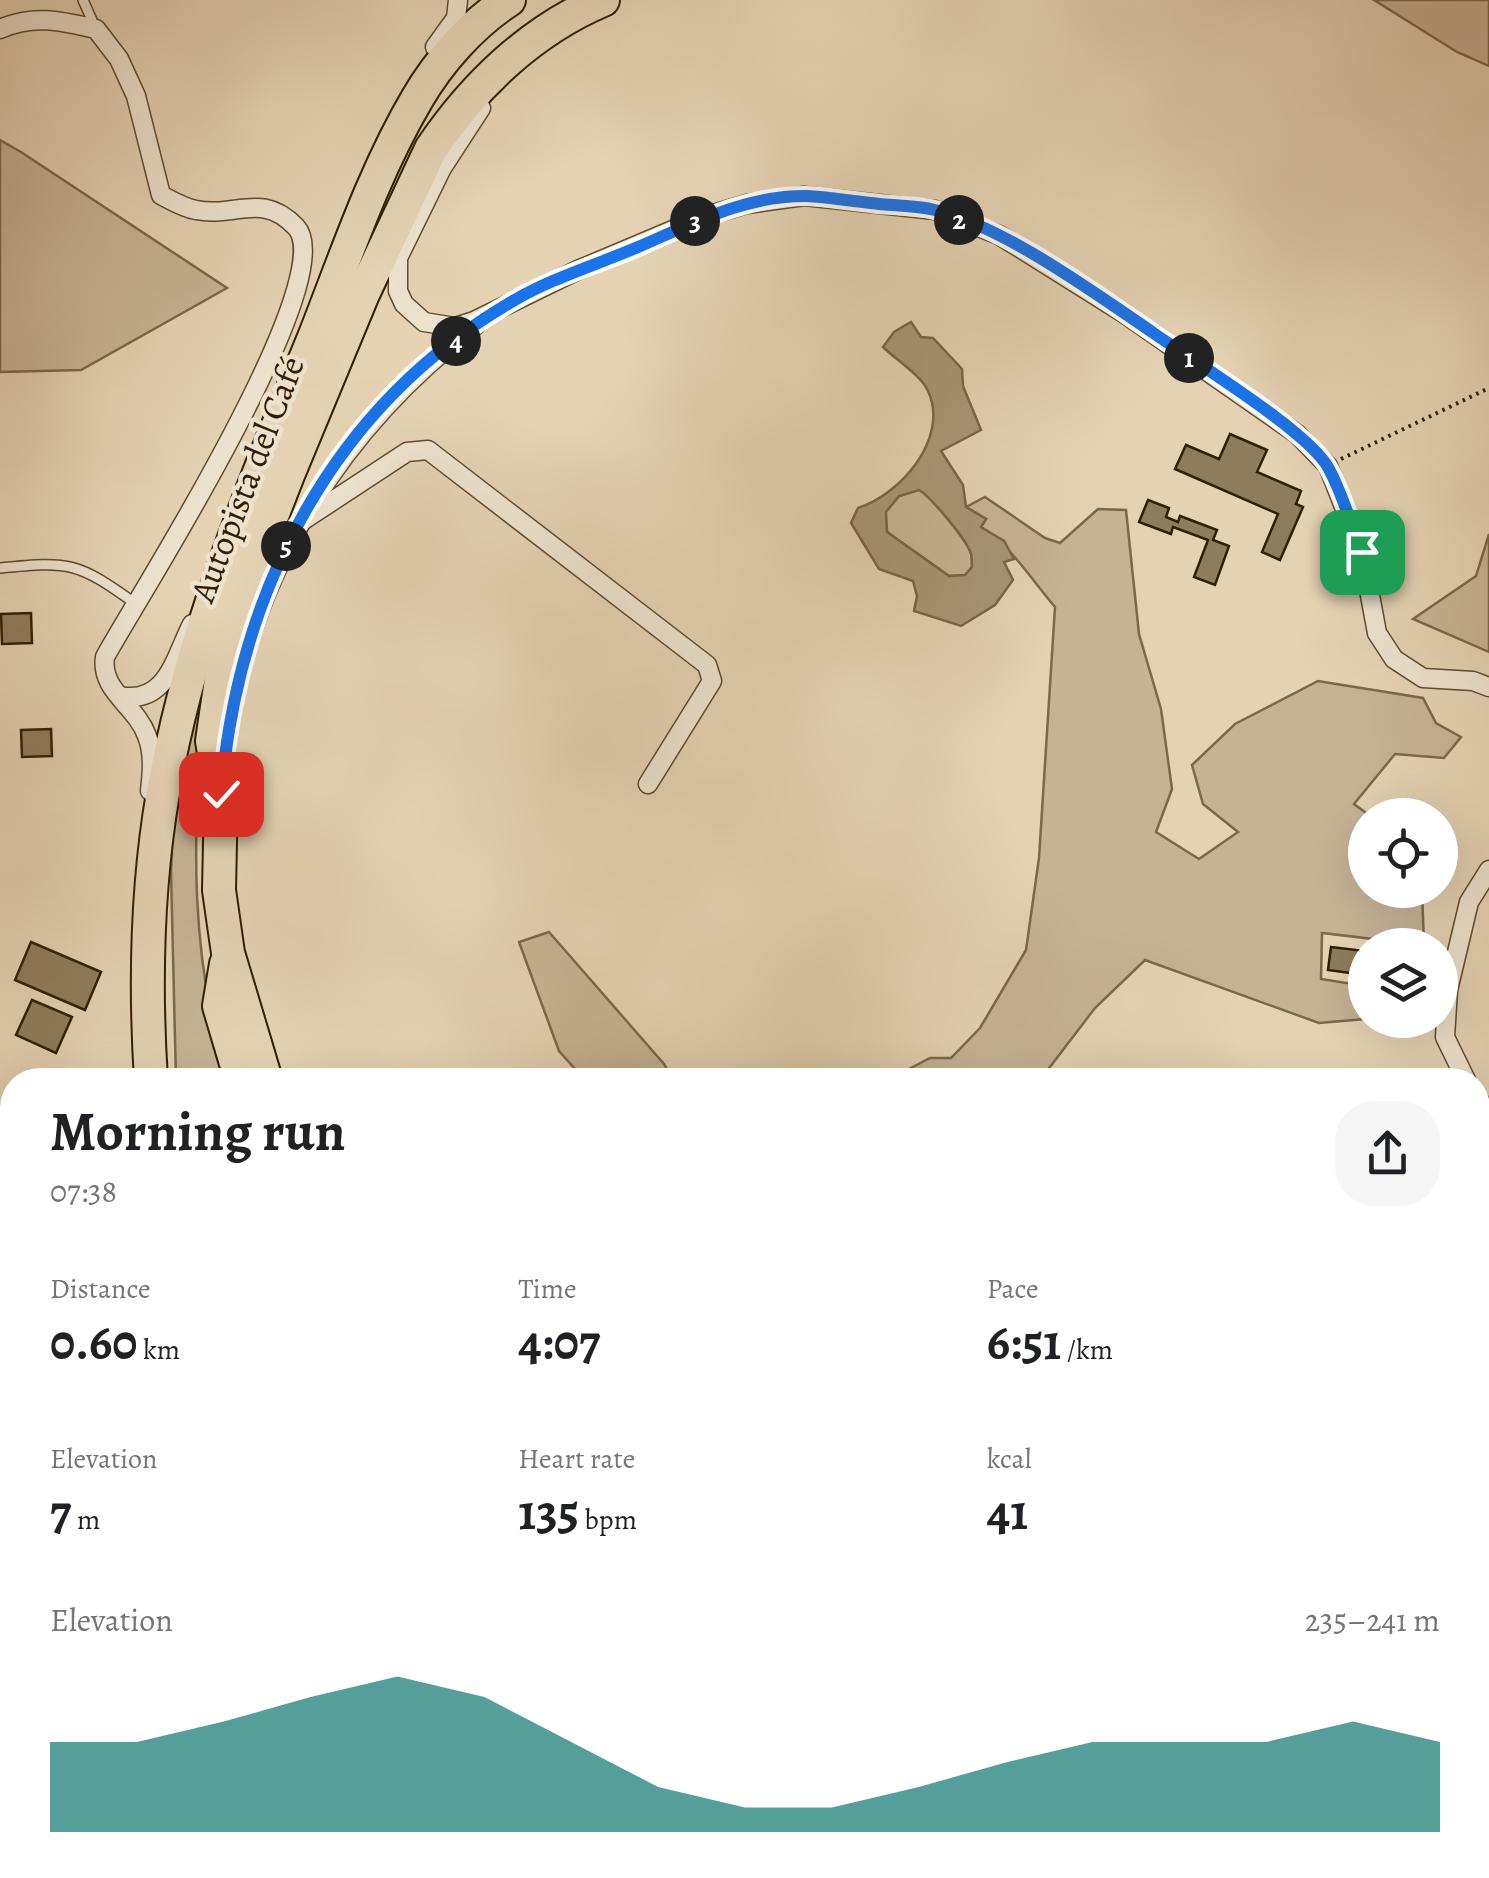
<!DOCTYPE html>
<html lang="en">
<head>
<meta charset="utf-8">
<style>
  :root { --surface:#fff; --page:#f6f6f6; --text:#202124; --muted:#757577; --accent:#0f766e }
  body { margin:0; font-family:Alegreya,serif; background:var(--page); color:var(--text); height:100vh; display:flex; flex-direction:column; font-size:38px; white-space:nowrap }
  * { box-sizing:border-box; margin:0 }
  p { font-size:32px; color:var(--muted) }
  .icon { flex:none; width:55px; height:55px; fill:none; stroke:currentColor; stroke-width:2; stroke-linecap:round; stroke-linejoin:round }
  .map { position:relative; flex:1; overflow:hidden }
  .details { position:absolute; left:0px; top:1068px; width:1490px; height:812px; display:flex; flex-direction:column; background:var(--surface); border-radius:40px 40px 0 0; box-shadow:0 10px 40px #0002 }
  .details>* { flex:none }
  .buttons { position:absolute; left:1348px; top:798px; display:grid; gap:20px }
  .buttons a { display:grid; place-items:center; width:110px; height:110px; border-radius:50%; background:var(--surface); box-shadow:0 10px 40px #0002; font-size:50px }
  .pin { position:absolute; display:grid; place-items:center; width:85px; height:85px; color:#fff; margin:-42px; border-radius:20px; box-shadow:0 5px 15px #0006 }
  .km { position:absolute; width:50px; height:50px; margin:-25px; border-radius:50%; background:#222; color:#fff; font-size:28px; line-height:50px; text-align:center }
  .round { display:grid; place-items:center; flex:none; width:105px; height:105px; border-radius:40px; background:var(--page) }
  .head { display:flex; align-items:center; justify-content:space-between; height:170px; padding:0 50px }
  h1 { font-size:55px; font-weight:700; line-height:75px }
  .metrics { display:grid; grid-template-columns:repeat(3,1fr); gap:15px; height:170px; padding:10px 50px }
  .metrics div { display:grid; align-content:center }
  .metrics b { font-size:50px; font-weight:700 }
  .metrics small { font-size:28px; font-weight:400 }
  .metrics p { font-size:28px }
  .chart { height:280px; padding:20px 50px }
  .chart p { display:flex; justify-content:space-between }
  .chart svg { width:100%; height:180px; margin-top:10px; fill:var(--accent); opacity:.7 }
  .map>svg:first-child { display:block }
  .green { fill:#c6b395; stroke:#7c684a; stroke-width:2.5 }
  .water { fill:#a79576; stroke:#786547; stroke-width:2.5; fill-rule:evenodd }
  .building { fill:#8f7c5d; stroke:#321e00; stroke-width:2.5 }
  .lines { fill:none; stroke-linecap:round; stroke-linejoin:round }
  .lane-casing { stroke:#5e4b2d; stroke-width:12 }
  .street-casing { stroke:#5e4b2d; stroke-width:21 }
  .highway-casing { stroke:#321e00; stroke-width:36 }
  .path { stroke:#321e00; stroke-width:4; stroke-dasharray:2.5 5; stroke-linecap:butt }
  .lane { stroke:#ede2ce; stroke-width:9 }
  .street { stroke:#ede2ce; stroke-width:18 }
  .highway { stroke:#e4d2b3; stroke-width:32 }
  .route-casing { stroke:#fff; stroke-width:20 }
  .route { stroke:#1a73e8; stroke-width:12 }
  .labels { text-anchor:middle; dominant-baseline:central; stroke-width:9; stroke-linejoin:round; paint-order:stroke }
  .street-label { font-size:35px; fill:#321e00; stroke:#ede2ce }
</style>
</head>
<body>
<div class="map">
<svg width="1489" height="1878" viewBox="0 0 1489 1878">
  <rect width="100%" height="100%" fill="#e4d2b3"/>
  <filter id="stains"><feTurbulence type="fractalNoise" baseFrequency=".002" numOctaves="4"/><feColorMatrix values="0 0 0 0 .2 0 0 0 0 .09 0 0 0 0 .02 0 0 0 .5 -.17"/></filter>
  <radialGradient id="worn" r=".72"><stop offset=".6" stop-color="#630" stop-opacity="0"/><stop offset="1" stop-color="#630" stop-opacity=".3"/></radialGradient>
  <g class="green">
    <path d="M 1374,0 L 1489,0 L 1489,66 L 1457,52 Z"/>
    <path d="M 0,140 L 21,152 L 227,288 L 81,370 L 0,372 Z"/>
    <path d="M 919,489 C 931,497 964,537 970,551 C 972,554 972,564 972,567 L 965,575 L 949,576 L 887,532 L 885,512 L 899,496 Z"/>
    <path d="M 985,497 L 1045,538 L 1060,543 L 1098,509 L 1126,510 L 1139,634 L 1161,709 L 1172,789 L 1156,832 L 1199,859 L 1238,832 L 1203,804 L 1192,765 L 1235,724 L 1318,681 L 1423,698 L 1436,723 L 1461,737 L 1444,758 L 1395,754 L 1354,804 L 1369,815 L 1365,815 L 1365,890 L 1422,890 L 1424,945 L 1322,933 L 1321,979 L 1365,986 L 1365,1019 L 1319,1023 L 1145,960 L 1095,1008 L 1040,1080 L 888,1080 L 930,1058 L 951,1058 L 980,1028 L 1026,950 L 1039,858 L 1055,607 C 1031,579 1011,546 981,527 L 986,519 L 966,507 Z"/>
    <path d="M 1489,534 L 1489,652 L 1413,619 L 1476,576 Z"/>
    <path d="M 188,708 L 202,713 C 193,834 189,963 229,1080 L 176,1080 L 171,872 L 174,793 Z"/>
    <path d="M 549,932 L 664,1064 L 673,1080 L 585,1080 L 559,1051 L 519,942 Z"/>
    <path d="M 343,1868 L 698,1868 L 695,1878 L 331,1878 Z"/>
    <path d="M 896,1868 L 977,1868 L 982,1878 L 872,1878 Z"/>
  </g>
  <path class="water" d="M 911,322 L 921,337 L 933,338 L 962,369 L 963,386 L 981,430 L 941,451 L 963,485 L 966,507 L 986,519 L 981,527 L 1004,541 L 1014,559 L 1004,562 L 1013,580 L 995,605 L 961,626 L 914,611 L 917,596 L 913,581 L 879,569 L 851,523 L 858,508 C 900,495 950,438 928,391 C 921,375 895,359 883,347 L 894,332 ZM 919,490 C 931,497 964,537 970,551 C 972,554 972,564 972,567 L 965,575 L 949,576 L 887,532 L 886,512 L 899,496 Z"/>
  <g class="building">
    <path d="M 1230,434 L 1267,450 L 1257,472 L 1301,491 L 1296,504 L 1303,507 L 1280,560 L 1262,552 L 1278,514 L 1175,469 L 1186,445 L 1219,459 Z"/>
    <path d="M 1148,500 L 1169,508 L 1166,517 L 1178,522 L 1180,516 L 1217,530 L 1213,540 L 1229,546 L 1215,585 L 1194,577 L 1208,540 L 1173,527 L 1171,534 L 1139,522 Z"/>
    <path d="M 31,613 L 32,643 L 2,644 L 1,614 Z"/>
    <path d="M 51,729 L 52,756 L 22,757 L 21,730 Z"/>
    <path d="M 31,942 L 101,972 L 85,1010 L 15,980 Z"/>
    <path d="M 1331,947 L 1365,951 L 1365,975 L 1328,970 Z"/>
    <path d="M 32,1000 L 72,1017 L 56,1053 L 16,1035 Z"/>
  </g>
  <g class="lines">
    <defs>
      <g id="lane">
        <path d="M 83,0 L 95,27"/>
        <path d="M 0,568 C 71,561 77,562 136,604"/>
        <path d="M 1478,1186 L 1489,1176"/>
      </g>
      <g id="street">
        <path d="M 0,29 C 34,14 61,21 96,29 L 119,59 L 136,96 L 161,195 C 172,201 184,208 196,210 C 235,218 262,191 296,227 C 343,277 138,597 105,657 C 100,691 136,705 147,736 C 154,754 152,773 150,791"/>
        <path d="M 435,47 L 456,18 L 458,0"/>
        <path d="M 481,108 L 442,168 L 398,258 L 398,291 L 404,304 L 424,322 L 455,327 L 474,321 L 578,270 L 706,216 L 747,204 L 804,196 L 935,210 L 999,235 L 1122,312 L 1297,434 L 1328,466 L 1362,552 L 1377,633 L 1394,659 L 1423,678 L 1473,681 L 1489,687"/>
        <path d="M 296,525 L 407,452 L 428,450 L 707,665 L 712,681 L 648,784"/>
        <path d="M 120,696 C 167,705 175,657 192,624"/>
        <path d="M 233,696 C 270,543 351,420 476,325"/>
        <path d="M 1466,1080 L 1445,1037 L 1448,990 L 1469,902 L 1489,870"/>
        <path d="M 1478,1099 L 1489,1117"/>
        <path d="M 1478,1523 L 1489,1506"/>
        <path d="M 0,1863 L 12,1862"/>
        <path d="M 87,1868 L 95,1878"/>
        <path d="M 1402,1878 L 1404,1868"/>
      </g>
      <g id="highway">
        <path d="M 226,964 L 219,1006 L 241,1080"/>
        <path d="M 151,1080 C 145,986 147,886 163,793 C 190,633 254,484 315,335 C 346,256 374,172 417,99 C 439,61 472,24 509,0"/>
        <path d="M 266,1080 L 228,953 L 219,890 L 221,794 L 212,741 L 223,666 L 247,580 L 288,475 L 363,294 L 431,149 C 474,85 532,30 603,0"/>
        <path d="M 211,1878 L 215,1868"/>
        <path d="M 255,1878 L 260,1868"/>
      </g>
    </defs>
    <use href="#lane" class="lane-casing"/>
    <use href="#street" class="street-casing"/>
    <use href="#highway" class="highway-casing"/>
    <path class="path" d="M 1341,459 L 1489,388"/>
    <use href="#lane" class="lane"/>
    <use href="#street" class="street"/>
    <use href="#highway" class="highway"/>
  </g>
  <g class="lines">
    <defs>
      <path id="route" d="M 221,794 C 238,591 332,406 513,301 C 552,278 596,265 638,247 C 692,224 746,195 807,196 C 828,197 850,201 871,203 C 891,206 914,205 935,210 C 1004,227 1092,291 1152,332 C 1191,360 1310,432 1329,469 C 1343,495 1351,525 1362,552"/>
    </defs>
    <use href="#route" class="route-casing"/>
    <use href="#route" class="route"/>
  </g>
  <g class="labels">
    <g class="street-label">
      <text transform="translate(247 479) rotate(-69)">Autopista del Café</text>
    </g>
  </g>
  <rect width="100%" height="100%" filter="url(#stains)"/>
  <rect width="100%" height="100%" fill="url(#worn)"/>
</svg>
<div class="buttons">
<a><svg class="icon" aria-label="locate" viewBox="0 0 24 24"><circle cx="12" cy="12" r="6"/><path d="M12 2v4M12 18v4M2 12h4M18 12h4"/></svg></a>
<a><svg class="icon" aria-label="layers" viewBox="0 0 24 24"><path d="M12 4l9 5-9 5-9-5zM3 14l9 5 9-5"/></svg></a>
</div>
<div class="pin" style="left:1362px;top:552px;background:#1e9e55"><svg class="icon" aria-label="arrive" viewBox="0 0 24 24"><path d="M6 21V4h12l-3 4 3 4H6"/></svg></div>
<div class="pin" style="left:221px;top:794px;background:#d93025"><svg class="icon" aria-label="check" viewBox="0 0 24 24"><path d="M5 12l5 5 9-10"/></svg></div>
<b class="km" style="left:1189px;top:358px">1</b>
<b class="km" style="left:959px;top:220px">2</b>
<b class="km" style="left:695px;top:221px">3</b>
<b class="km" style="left:456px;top:341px">4</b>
<b class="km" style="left:286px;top:546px">5</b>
<section class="details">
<div class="head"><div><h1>Morning run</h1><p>07:38</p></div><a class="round"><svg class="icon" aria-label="share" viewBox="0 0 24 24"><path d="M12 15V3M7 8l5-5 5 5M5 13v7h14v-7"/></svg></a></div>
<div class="metrics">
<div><p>Distance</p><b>0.60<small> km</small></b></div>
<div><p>Time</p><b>4:07</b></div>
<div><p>Pace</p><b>6:51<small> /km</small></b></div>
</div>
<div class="metrics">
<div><p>Elevation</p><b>7<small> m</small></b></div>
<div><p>Heart rate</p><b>135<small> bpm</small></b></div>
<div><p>kcal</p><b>41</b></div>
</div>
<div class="chart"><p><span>Elevation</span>235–241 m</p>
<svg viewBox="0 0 160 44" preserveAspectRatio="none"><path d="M0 44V22L10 22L20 17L30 11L40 6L50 11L60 22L70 33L80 38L90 38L100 33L110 27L120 22L130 22L140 22L150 17L160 22V44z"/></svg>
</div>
</section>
</div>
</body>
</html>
